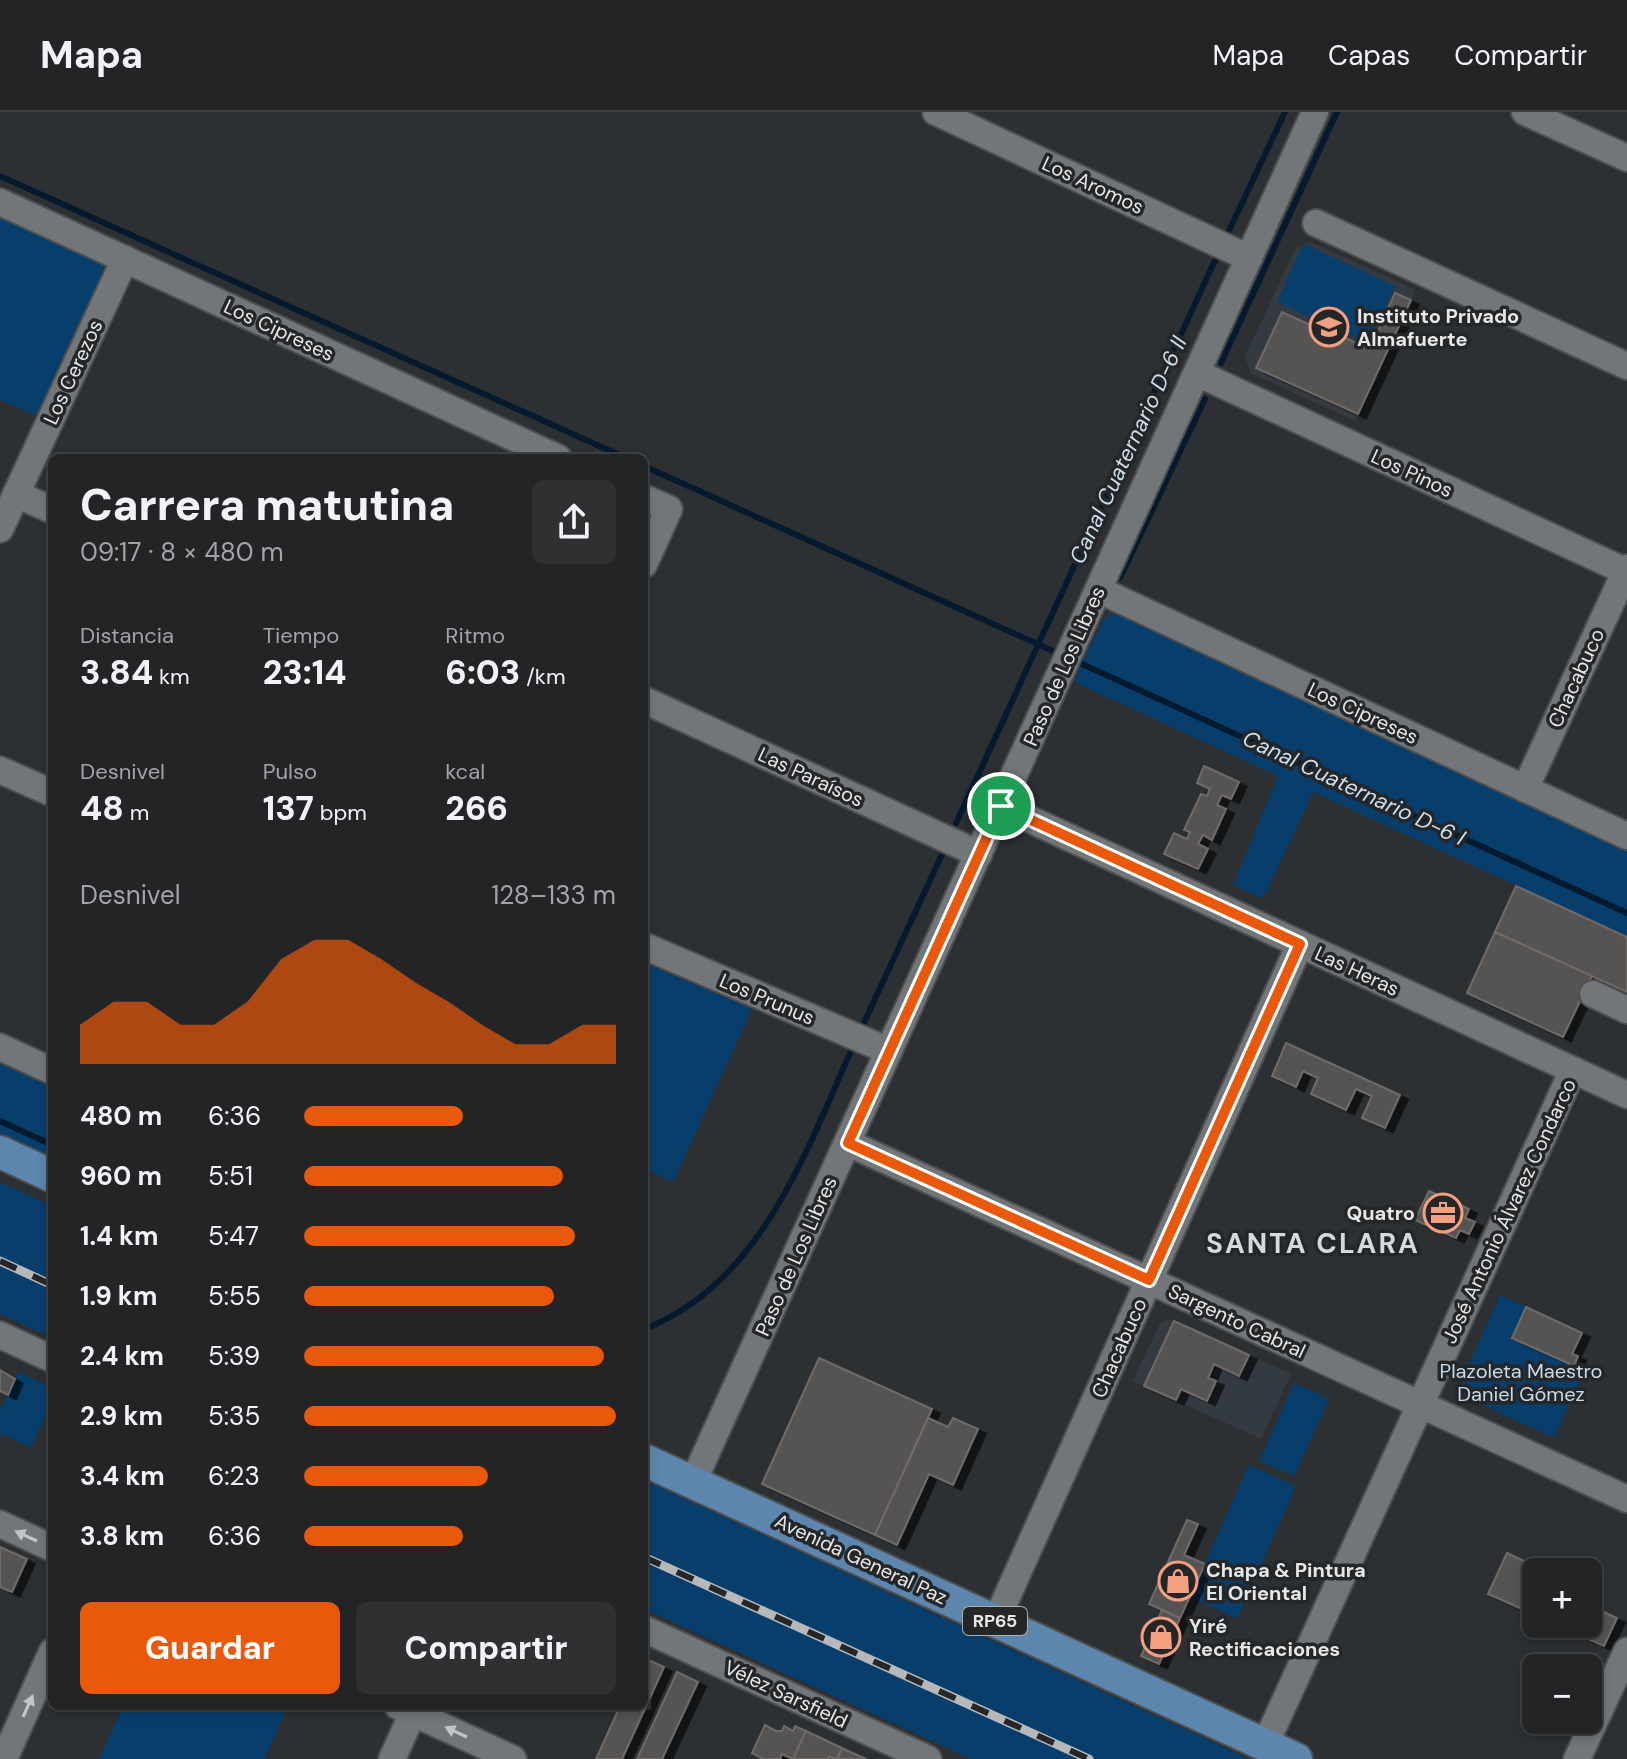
<!DOCTYPE html>
<html lang="es">
<head>
<meta charset="utf-8">
<style>
  :root { --surface:#222426; --page:#2e3032; --text:#f1f3f6; --muted:#a2a4a7; --line:#3f4143; --accent:#ea580c }
  body { margin:0; font-family:"DM Sans",sans-serif; background:var(--page); color:var(--text); height:100vh; display:flex; flex-direction:column; font-size:30px; white-space:nowrap }
  * { box-sizing:border-box; margin:0 }
  p { font-size:26px; color:var(--muted) }
  .icon { flex:none; width:44px; height:44px; fill:none; stroke:currentColor; stroke-width:2; stroke-linecap:round; stroke-linejoin:round }
  .map { position:relative; flex:1; overflow:hidden }
  .details { position:absolute; left:48px; top:342px; width:600px; height:1256px; display:flex; flex-direction:column; background:var(--surface); border-radius:12px; box-shadow:0 4px 12px #0003,0 0 0 2px var(--line) }
  .details>* { flex:none }
  .fabs { position:absolute; left:1522px; top:1446px; display:grid; gap:16px }
  .fabs a { display:grid; place-items:center; width:80px; height:80px; border-radius:12px; background:var(--surface); box-shadow:0 4px 12px #0003,0 0 0 2px var(--line); font-size:40px }
  .pin { position:absolute; display:grid; place-items:center; width:68px; height:68px; color:#fff; margin:-34px; border:4px solid #fff; border-radius:50%; box-shadow:0 2px 8px #0007 }
  .round { display:grid; place-items:center; flex:none; width:84px; height:84px; border-radius:12px; background:var(--page) }
  .headline { display:flex; align-items:center; justify-content:space-between; height:136px; padding:0 32px }
  h1 { font-size:44px; font-weight:800; line-height:60px }
  .metrics { display:grid; grid-template-columns:repeat(3,1fr); gap:12px; height:136px; padding:8px 32px }
  .metrics div { display:grid; align-content:center }
  .metrics b { font-size:34px; font-weight:800 }
  .metrics small { font-size:22px; font-weight:400 }
  .metrics p { font-size:22px }
  .chart { height:224px; padding:16px 32px }
  .chart p { display:flex; justify-content:space-between }
  .chart svg { width:100%; height:144px; margin-top:8px; fill:var(--accent); opacity:.7 }
  .button { display:flex; gap:16px; margin-top:auto; padding:16px 32px }
  .button a { flex:1; height:92px; border-radius:12px; background:var(--accent); color:#fff; font-size:32px; font-weight:800; line-height:92px; text-align:center }
  .button a+a { background:var(--page); color:var(--text) }
  ul { padding:0 32px; list-style:none; font-size:26px }
  li { display:grid; grid-template-columns:128px 96px 1fr; align-items:center; height:60px }
  li i { height:20px; border-radius:10px; background:var(--accent) }
  header { display:flex; align-items:center; gap:48px; box-sizing:border-box; height:112px; padding:0 40px; background:var(--surface); border-bottom:2px solid var(--line) }
  header strong { font-size:38px }
  nav { display:flex; gap:44px; margin-inline-start:auto; font-size:28px }
  .map>svg:first-child { display:block }
  .built { fill:#333a41 }
  .green { fill:#073e6c }
  .lines { fill:none; stroke-linecap:round; stroke-linejoin:round }
  .stream { stroke:#061a2f; stroke-width:6 }
  .building { fill:#575352; stroke:#6f6b69; stroke-width:2; filter:url(#shadow) }
  .minor-casing { stroke:#4c4e50; stroke-width:30 }
  .major-casing { stroke:#4c4e50; stroke-width:36 }
  .minor { stroke:#737679; stroke-width:26 }
  .major { stroke:#5c86ae; stroke-width:32 }
  .rail-casing { stroke:#b6b8ba; stroke-width:9 }
  .rail { stroke:#242628; stroke-width:6; stroke-dasharray:18; stroke-linecap:butt }
  .oneway { fill:#c4c5c7 }
  .route-casing { stroke:#fff; stroke-width:16 }
  .route { stroke:#ea580c; stroke-width:10 }
  .labels { text-anchor:middle; dominant-baseline:central; stroke-width:7; stroke-linejoin:round; paint-order:stroke }
  .shield { fill:#242628; stroke:#acadaf; stroke-width:2 }
  .shield-label { font-size:18px; font-weight:bold; fill:#e6e7e9 }
  .street-label { font-size:20px; fill:#e6e7e9; stroke:#242628 }
  .poi-label { font-size:20px; font-weight:bold; fill:#e6e7e9; stroke:#242628; text-anchor:start }
  .park-label { font-size:20px; fill:#cadaec; stroke:#242628 }
  .water-label { font-size:22px; font-style:italic; fill:#cde; stroke:#242628 }
  .district-label { font-size:28px; font-weight:bold; letter-spacing:2px; fill:#d6d9dc; stroke:#242628 }
</style>
</head>
<body>
<header>
<strong>Mapa</strong>
<nav><a>Mapa</a><a>Capas</a><a>Compartir</a></nav>
</header>
<div class="map">
<svg width="1627" height="1647" viewBox="0 0 1627 1647">
  <defs>
    <filter id="shadow"><feDropShadow dx="8" dy="4.5" stdDeviation="0" flood-color="#0009"/></filter>
  </defs>
  <rect width="100%" height="100%" fill="#2d3032"/>
  <g class="built">
    <path d="M 1311,130 L 1416,178 L 1355,309 L 1251,261 L 1245,245 L 1296,135 Z"/>
    <path d="M 1170,1207 L 1291,1262 L 1261,1327 L 1133,1269 L 1160,1211 Z"/>
  </g>
  <g class="green">
    <path d="M 0,102 L 105,152 L 107,156 L 43,307 L 0,288 Z"/>
    <path d="M 1303,132 L 1395,174 L 1368,232 L 1277,190 Z"/>
    <path d="M 1108,503 L 1117,503 L 1627,738 L 1627,825 L 1313,680 L 1263,787 L 1233,773 L 1278,664 L 1074,570 L 1079,559 L 1075,556 L 1081,544 L 1085,546 L 1103,508 Z"/>
    <path d="M 644,851 L 752,897 L 673,1070 L 644,1057 Z"/>
    <path d="M 0,946 L 52,970 L 52,1055 L 0,1031 Z"/>
    <path d="M 0,1070 L 52,1094 L 52,1226 L 0,1202 Z"/>
    <path d="M 1500,1183 L 1526,1195 L 1512,1226 L 1585,1259 L 1554,1326 L 1466,1285 L 1461,1269 Z"/>
    <path d="M 18,1260 L 52,1276 L 52,1291 L 31,1336 L 0,1321 L 0,1299 Z"/>
    <path d="M 1294,1271 L 1329,1287 L 1294,1364 L 1259,1349 Z"/>
    <path d="M 1249,1353 L 1296,1374 L 1237,1507 L 1189,1485 Z"/>
    <path d="M 644,1368 L 1249,1647 L 971,1647 L 644,1497 Z"/>
    <path d="M 123,1594 L 288,1594 L 265,1647 L 99,1647 Z"/>
  </g>
  <g class="lines">
    <g class="stream">
      <path d="M 0,64 L 626,346"/>
      <path d="M 1226,125 L 1285,0"/>
      <path d="M 1221,251 L 1337,0"/>
      <path d="M 644,354 L 1053,539"/>
      <path d="M 1120,466 L 1205,287"/>
      <path d="M 1080,551 L 1627,801"/>
      <path d="M 956,711 L 1217,144"/>
      <path d="M 862,915 L 945,736"/>
      <path d="M 0,1009 L 52,1033"/>
      <path d="M 644,1217 C 758,1174 805,1043 850,941"/>
    </g>
  </g>
  <g class="building">
    <path d="M 1395,181 L 1411,188 L 1358,302 L 1256,256 L 1282,200 L 1324,219 L 1322,225 L 1339,233 L 1343,225 L 1370,237 Z"/>
    <path d="M 1204,654 L 1239,670 L 1231,687 L 1222,683 L 1217,693 L 1226,697 L 1212,728 L 1203,723 L 1198,732 L 1208,737 L 1198,757 L 1164,742 L 1174,721 L 1187,727 L 1190,720 L 1184,718 L 1201,682 L 1207,684 L 1210,677 L 1197,671 Z"/>
    <path d="M 1516,774 L 1627,825 L 1627,880 L 1495,820 Z"/>
    <path d="M 1495,820 L 1592,864 L 1563,925 L 1467,881 Z"/>
    <path d="M 1286,931 L 1400,983 L 1385,1016 L 1362,1006 L 1372,984 L 1356,977 L 1346,998 L 1311,982 L 1318,966 L 1303,959 L 1296,975 L 1272,964 Z"/>
    <path d="M 1429,1079 L 1469,1097 L 1465,1106 L 1475,1110 L 1469,1122 L 1460,1118 L 1456,1126 L 1415,1108 Z"/>
    <path d="M 1526,1195 L 1582,1221 L 1572,1242 L 1578,1244 L 1574,1254 L 1512,1226 Z"/>
    <path d="M 1174,1209 L 1249,1243 L 1239,1264 L 1214,1252 L 1208,1266 L 1216,1269 L 1207,1289 L 1181,1277 L 1176,1288 L 1144,1274 Z"/>
    <path d="M 819,1246 L 932,1297 L 875,1423 L 762,1372 Z"/>
    <path d="M 0,1258 L 15,1267 L 8,1283 L 0,1279 Z"/>
    <path d="M 928,1306 L 948,1315 L 953,1306 L 978,1317 L 953,1373 L 929,1362 L 897,1433 L 875,1423 Z"/>
    <path d="M 1187,1408 L 1198,1412 L 1184,1443 L 1205,1452 L 1180,1506 L 1149,1492 Z"/>
    <path d="M 0,1435 L 27,1447 L 12,1480 L 0,1475 Z"/>
    <path d="M 1507,1441 L 1547,1460 L 1536,1460 L 1536,1503 L 1488,1482 Z"/>
    <path d="M 1590,1494 L 1617,1506 L 1604,1534 L 1577,1522 L 1582,1512 L 1588,1512 Z"/>
    <path d="M 1162,1498 L 1180,1506 L 1159,1552 L 1141,1544 Z"/>
    <path d="M 644,1546 L 664,1555 L 622,1647 L 596,1647 L 620,1594 L 644,1594 Z"/>
    <path d="M 677,1560 L 698,1570 L 662,1647 L 637,1647 Z"/>
    <path d="M 765,1613 L 776,1619 L 782,1619 L 784,1614 L 793,1619 L 795,1614 L 806,1619 L 793,1647 L 782,1642 L 780,1647 L 763,1647 L 752,1641 Z"/>
    <path d="M 806,1619 L 842,1636 L 837,1647 L 829,1645 L 828,1647 L 793,1647 Z"/>
    <path d="M 842,1636 L 846,1638 L 866,1647 L 837,1647 Z"/>
  </g>
  <g class="lines">
    <defs>
      <g id="minor">
        <path d="M 936,0 L 1249,146"/>
        <path d="M 1525,0 L 1627,46"/>
        <path d="M 0,90 L 558,346"/>
        <path d="M 1316,111 L 1627,254"/>
        <path d="M 1197,261 L 1627,460"/>
        <path d="M 16,382 L 52,398"/>
        <path d="M 644,386 L 669,397 L 644,452"/>
        <path d="M 0,417 L 125,147"/>
        <path d="M 1099,478 L 1627,724"/>
        <path d="M 644,588 L 979,742"/>
        <path d="M 0,658 L 52,681"/>
        <path d="M 1525,677 L 1627,456"/>
        <path d="M 1001,694 L 1627,983"/>
        <path d="M 644,834 L 889,939"/>
        <path d="M 1593,882 L 1627,898"/>
        <path d="M 0,935 L 52,959"/>
        <path d="M 848,1031 L 1627,1387"/>
        <path d="M 0,1223 L 52,1247"/>
        <path d="M 693,1370 L 1315,0"/>
        <path d="M 0,1412 L 52,1436"/>
        <path d="M 996,1509 L 1300,832"/>
        <path d="M 644,1517 L 928,1647"/>
        <path d="M 398,1594 L 513,1647"/>
        <path d="M 1265,1633 L 1573,958"/>
        <path d="M 4,1647 L 52,1540"/>
        <path d="M 392,1647 L 416,1594"/>
        <path d="M 1577,1647 L 1627,1539"/>
      </g>
      <g id="major">
        <path d="M 0,1040 L 52,1064"/>
        <path d="M 644,1348 L 1296,1647"/>
      </g>
    </defs>
    <use href="#minor" class="minor-casing"/>
    <use href="#major" class="major-casing"/>
    <use href="#minor" class="minor"/>
    <use href="#major" class="major"/>
    <defs>
      <g id="rail">
        <path d="M 0,1149 L 52,1173"/>
        <path d="M 644,1445 L 1089,1647"/>
      </g>
    </defs>
    <use href="#rail" class="rail-casing"/>
    <use href="#rail" class="rail"/>
  </g>
  <defs><path id="oneway-solid" d="M-6-.8H1V-3.2L6.5 0L1 3.2V.8H-6Z" transform="scale(2)"/></defs>
  <g class="oneway">
    <use href="#oneway-solid" transform="translate(26 1424) rotate(-155)"/>
    <use href="#oneway-solid" transform="translate(28 1594) rotate(-66)"/>
    <use href="#oneway-solid" transform="translate(456 1620) rotate(-155)"/>
  </g>
  <g class="lines">
    <defs>
      <path id="route" d="M 1001,694 L 1300,832 L 1149,1168 L 848,1031 Z"/>
    </defs>
    <use href="#route" class="route-casing"/>
    <use href="#route" class="route"/>
  </g>
  <defs>
    <symbol id="school-ring" viewBox="-11 -11 22 22"><circle r="9.5" fill="#242628" stroke="#f2a080" stroke-width="1.5"/><path d="M0-5L7-2L0 1L-7-2ZM-4 1L0 2.5L4 1V4Q0 6-4 4Z" fill="#f2a080"/></symbol>
    <symbol id="office-ring" viewBox="-11 -11 22 22"><circle r="9.5" fill="#242628" stroke="#f2a080" stroke-width="1.5"/><path d="M-6-3h4V-5.5h4V-3h4V5H-6ZM-1-4.5V-3h2v-1.5ZM-6 0V1H6V0Z" fill="#f2a080"/></symbol>
    <symbol id="shop-ring" viewBox="-11 -11 22 22"><circle r="9.5" fill="#242628" stroke="#f2a080" stroke-width="1.5"/><path d="M-5-2.5h2.3a2.7 3.5 0 0 1 5.4 0H5L5.5 6h-11ZM-1.5-2.5h3a1.5 2.3 0 0 0-3 0Z" fill="#f2a080"/></symbol>
  </defs>
  <g fill-rule="evenodd">
    <use href="#school-ring" x="1307" y="193" width="44" height="44"/>
    <use href="#office-ring" x="1421" y="1079" width="44" height="44"/>
    <use href="#shop-ring" x="1156" y="1447" width="44" height="44"/>
    <use href="#shop-ring" x="1139" y="1503" width="44" height="44"/>
  </g>
  <g class="labels">
    <rect class="shield" x="963" y="1495" width="64" height="28" rx="6"/>
    <g class="shield-label">
      <text x="995" y="1509">RP65</text>
    </g>
    <g class="street-label">
      <text transform="translate(1093 73) rotate(25)">Los Aromos</text>
      <text transform="translate(279 218) rotate(25)">Los Cipreses</text>
      <text transform="translate(73 260) rotate(-65)">Los Cerezos</text>
      <text transform="translate(1412 361) rotate(25)">Los Pinos</text>
      <text transform="translate(1064 554) rotate(-66)">Paso de Los Libres</text>
      <text transform="translate(1576 566) rotate(-65)">Chacabuco</text>
      <text transform="translate(1363 601) rotate(25)">Los Cipreses</text>
      <text transform="translate(811 665) rotate(25)">Las Paraísos</text>
      <text transform="translate(1357 859) rotate(25)">Las Heras</text>
      <text transform="translate(767 887) rotate(23)">Los Prunus</text>
      <text transform="translate(1509 1099) rotate(-65)">José Antonio Álvarez Condarco</text>
      <text transform="translate(796 1144) rotate(-66)">Paso de Los Libres</text>
      <text transform="translate(1237 1209) rotate(25)">Sargento Cabral</text>
      <text transform="translate(1119 1236) rotate(-66)">Chacabuco</text>
      <text transform="translate(861 1447) rotate(25)">Avenida General Paz</text>
      <text transform="translate(786 1582) rotate(25)">Vélez Sarsfield</text>
    </g>
    <g class="poi-label">
      <text x="1357" y="204">Instituto Privado<tspan x="1357" dy="23">Almafuerte</tspan></text>
      <text x="1415" y="1101" text-anchor="end">Quatro</text>
      <text x="1206" y="1458">Chapa &amp; Pintura<tspan x="1206" dy="23">El Oriental</tspan></text>
      <text x="1189" y="1514">Yiré<tspan x="1189" dy="23">Rectificaciones</tspan></text>
    </g>
    <g class="park-label">
      <text x="1521" y="1259">Plazoleta Maestro<tspan x="1521" dy="23">Daniel Gómez</tspan></text>
    </g>
    <g class="water-label">
      <text transform="translate(1128 338) rotate(-65)">Canal Cuaternario D-6 II</text>
      <text transform="translate(1354 676) rotate(25)">Canal Cuaternario D-6 I</text>
    </g>
    <g class="district-label">
      <text x="1313" y="1131">SANTA CLARA</text>
    </g>
  </g>
</svg>
<div class="fabs">
<a>+</a>
<a>−</a>
</div>
<div class="pin" style="left:1001px;top:694px;background:#1e9e55"><svg class="icon" aria-label="arrive" viewBox="0 0 24 24"><path d="M6 21V4h12l-3 4 3 4H6"/></svg></div>
<section class="details">
<div class="headline"><div><h1>Carrera matutina</h1><p>09:17 · 8 × 480 m</p></div><a class="round"><svg class="icon" aria-label="share" viewBox="0 0 24 24"><path d="M12 15V3M7 8l5-5 5 5M5 13v7h14v-7"/></svg></a></div>
<div class="metrics">
<div><p>Distancia</p><b>3.84<small> km</small></b></div>
<div><p>Tiempo</p><b>23:14</b></div>
<div><p>Ritmo</p><b>6:03<small> /km</small></b></div>
</div>
<div class="metrics">
<div><p>Desnivel</p><b>48<small> m</small></b></div>
<div><p>Pulso</p><b>137<small> bpm</small></b></div>
<div><p>kcal</p><b>266</b></div>
</div>
<div class="chart"><p><span>Desnivel</span>128–133 m</p>
<svg viewBox="0 0 160 44" preserveAspectRatio="none"><path d="M0 44V32L10 25L20 25L30 32L40 32L50 25L60 12L70 6L80 6L90 12L100 19L110 25L120 32L130 38L140 38L150 32L160 32V44z"/></svg>
</div>
<ul>
<li><b>480 m</b>6:36<i style="width:51%"></i></li>
<li><b>960 m</b>5:51<i style="width:83%"></i></li>
<li><b>1.4 km</b>5:47<i style="width:87%"></i></li>
<li><b>1.9 km</b>5:55<i style="width:80%"></i></li>
<li><b>2.4 km</b>5:39<i style="width:96%"></i></li>
<li><b>2.9 km</b>5:35<i style="width:100%"></i></li>
<li><b>3.4 km</b>6:23<i style="width:59%"></i></li>
<li><b>3.8 km</b>6:36<i style="width:51%"></i></li>
</ul>
<div class="button"><a>Guardar</a><a>Compartir</a></div>
</section>
</div>
</body>
</html>
